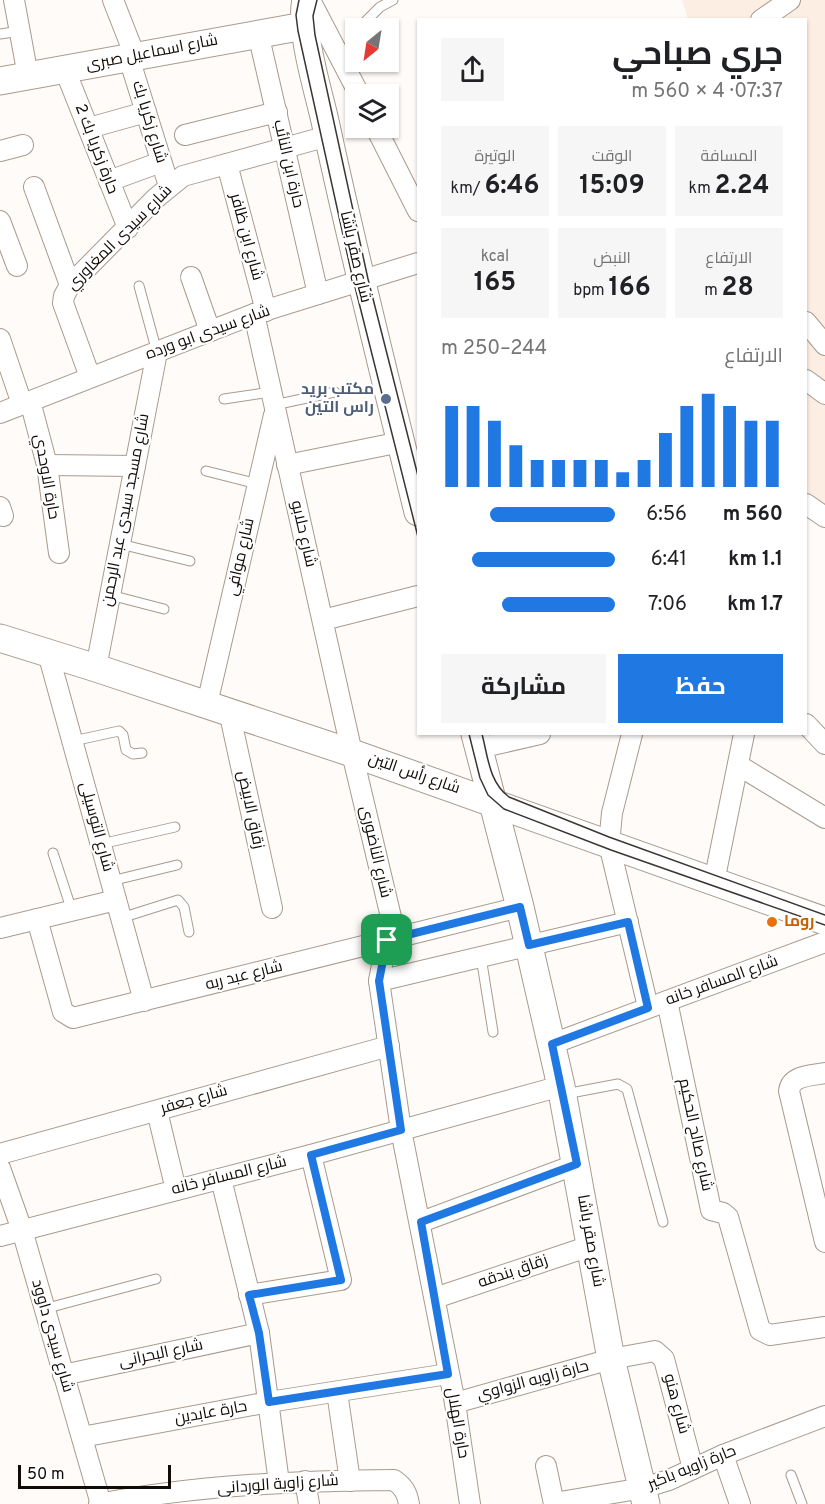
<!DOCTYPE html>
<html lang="ar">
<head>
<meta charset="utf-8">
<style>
  :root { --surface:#fff; --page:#f6f6f6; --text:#202124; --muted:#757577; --accent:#2078e2 }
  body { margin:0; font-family:Overpass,Cairo,sans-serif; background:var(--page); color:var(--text); direction:rtl; height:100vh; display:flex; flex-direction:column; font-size:22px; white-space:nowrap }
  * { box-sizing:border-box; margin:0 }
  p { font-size:20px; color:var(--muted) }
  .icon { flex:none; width:33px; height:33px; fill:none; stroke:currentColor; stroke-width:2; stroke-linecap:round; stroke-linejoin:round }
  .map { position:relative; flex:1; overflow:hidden; direction:ltr }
  .details { position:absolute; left:417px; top:18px; width:390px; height:717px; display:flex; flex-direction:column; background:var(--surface); border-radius:0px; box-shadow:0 2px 4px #0004; direction:rtl }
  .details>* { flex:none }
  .needle { width:39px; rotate:210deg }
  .tools { position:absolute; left:345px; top:18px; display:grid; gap:12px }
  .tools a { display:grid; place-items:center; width:54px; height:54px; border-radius:0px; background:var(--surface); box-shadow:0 2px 4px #0004; font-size:30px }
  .scale { position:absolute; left:18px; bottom:15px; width:153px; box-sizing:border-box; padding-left:6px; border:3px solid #110b07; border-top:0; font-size:16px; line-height:21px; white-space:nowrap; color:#110b07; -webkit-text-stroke:4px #fff; paint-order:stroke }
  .pin { position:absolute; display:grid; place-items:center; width:51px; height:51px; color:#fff; margin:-26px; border-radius:12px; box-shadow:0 3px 9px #0006 }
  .round { display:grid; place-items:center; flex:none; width:63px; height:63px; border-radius:0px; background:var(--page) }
  .head { display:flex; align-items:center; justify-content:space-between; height:102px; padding:0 24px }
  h1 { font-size:33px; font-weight:700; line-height:45px }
  .stats { display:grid; grid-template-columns:repeat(3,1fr); gap:9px; height:102px; padding:6px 24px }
  .stats div { display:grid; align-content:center; border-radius:0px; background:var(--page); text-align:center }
  .stats b { font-size:26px; font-weight:700 }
  .stats small { font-size:16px; font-weight:400 }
  .stats p { font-size:16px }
  .chart { height:168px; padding:12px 24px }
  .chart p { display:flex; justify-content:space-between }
  .chart svg { width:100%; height:108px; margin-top:6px; stroke:var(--accent); stroke-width:6 }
  .action { display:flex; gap:12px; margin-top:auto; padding:12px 24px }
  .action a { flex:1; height:69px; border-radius:0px; background:var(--accent); color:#fff; font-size:24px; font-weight:700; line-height:69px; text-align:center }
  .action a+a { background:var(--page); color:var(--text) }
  ul { padding:0 24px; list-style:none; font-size:20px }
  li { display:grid; grid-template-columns:96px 72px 1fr; align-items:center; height:45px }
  li i { height:15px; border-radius:8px; background:var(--accent) }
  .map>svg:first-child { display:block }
  .built { fill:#fdeee3 }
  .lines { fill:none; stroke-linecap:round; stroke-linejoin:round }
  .lane-casing { stroke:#aa9a8d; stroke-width:11 }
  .street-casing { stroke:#aa9a8d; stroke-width:22 }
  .secondary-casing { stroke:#aa9a8d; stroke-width:29 }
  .lane { stroke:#fff; stroke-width:9 }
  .street { stroke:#fff; stroke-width:20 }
  .secondary { stroke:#fff; stroke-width:27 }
  .tram { stroke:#3c3633; stroke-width:1.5 }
  .route-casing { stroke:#fff; stroke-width:12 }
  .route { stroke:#2078e2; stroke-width:8 }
  .service-dot { fill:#5c6f8a; stroke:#fff; stroke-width:2 }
  .food-dot { fill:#e8710a; stroke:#fff; stroke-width:2 }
  .labels { text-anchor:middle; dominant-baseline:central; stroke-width:4.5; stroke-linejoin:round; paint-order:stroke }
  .street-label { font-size:16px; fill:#110b07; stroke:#fff }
  .service-label { font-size:16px; font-weight:bold; fill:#4e5e75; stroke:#fff; text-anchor:end }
  .food-label { font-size:16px; font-weight:bold; fill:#c56008; stroke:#fff; text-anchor:start }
</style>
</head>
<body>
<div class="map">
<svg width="825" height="1504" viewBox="0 0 825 1504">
  <rect width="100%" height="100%" fill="#fefbf8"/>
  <path class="built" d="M 682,0 L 825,0 L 825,506 L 806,493 L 806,20 L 688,19 Z"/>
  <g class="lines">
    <defs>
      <g id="lane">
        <path d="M 359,28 L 380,7 L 393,0"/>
        <path d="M 0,34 L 20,31"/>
        <path d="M 344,61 L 356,35"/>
        <path d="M 139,286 L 157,352"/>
        <path d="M 224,399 L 271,392"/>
        <path d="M 274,405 L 335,392"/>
        <path d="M 206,471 L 258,484"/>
        <path d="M 120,544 L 190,561"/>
        <path d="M 110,595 L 164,609"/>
        <path d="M 73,741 L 119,731 L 123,735 L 126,750 L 133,754 L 142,753"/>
        <path d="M 101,844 L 175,827"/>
        <path d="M 53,853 L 72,911"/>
        <path d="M 111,881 L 177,865"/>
        <path d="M 121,918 L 178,900 L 184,907 L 189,932"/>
        <path d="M 481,957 L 493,1032"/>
        <path d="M 565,1094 L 618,1084 L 627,1089 L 663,1222"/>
        <path d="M 44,1309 L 156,1279"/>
        <path d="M 791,1475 L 802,1504"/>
      </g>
      <g id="street">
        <path d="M 14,0 L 28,76"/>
        <path d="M 113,0 L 135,56"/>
        <path d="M 310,0 L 359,94"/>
        <path d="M 761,20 L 790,0"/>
        <path d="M 258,33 L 318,294"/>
        <path d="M 129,58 L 169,186"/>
        <path d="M 65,70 L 128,228"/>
        <path d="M 89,128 L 146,112"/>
        <path d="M 376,128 L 418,211"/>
        <path d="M 185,135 L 277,112"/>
        <path d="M 0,151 L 23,145"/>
        <path d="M 227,164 L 266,311"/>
        <path d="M 109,181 L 161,162"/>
        <path d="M 34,187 L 70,285"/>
        <path d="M 0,221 L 17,266"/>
        <path d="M 191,277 L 210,331"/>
        <path d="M 254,314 L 352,753 L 391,917 L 379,981 L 401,1130 L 455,1403 L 470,1504"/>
        <path d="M 806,322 L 825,345"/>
        <path d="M 0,339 L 22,404"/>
        <path d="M 90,377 L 63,303 L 64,296 L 70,285 L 156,198 L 183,176 L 328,136"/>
        <path d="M 806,380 L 825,394"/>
        <path d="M 30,401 L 47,465 L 59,553"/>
        <path d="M 0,413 L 254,314 L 418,263"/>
        <path d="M 47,465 L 135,466"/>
        <path d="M 287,465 L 401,442"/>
        <path d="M 806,504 L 825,517"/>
        <path d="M 0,507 L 3,516"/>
        <path d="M 323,620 L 418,596"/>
        <path d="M 48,653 L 144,1001"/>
        <path d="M 96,668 L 157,352"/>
        <path d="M 207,704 L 274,415"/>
        <path d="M 229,711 L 272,908"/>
        <path d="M 806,724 L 825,744"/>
        <path d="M 632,734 L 612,813 L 609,844 L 648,1007"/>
        <path d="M 479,748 L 540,734"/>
        <path d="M 738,765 L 825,818"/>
        <path d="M 714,882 L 744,734"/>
        <path d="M 37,919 L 63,1012 L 73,1018 L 520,907"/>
        <path d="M 0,928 L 116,900"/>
        <path d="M 379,981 L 628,922"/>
        <path d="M 667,1001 L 711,1210 L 723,1213 L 728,1217 L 760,1330 L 770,1335 L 825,1327"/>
        <path d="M 552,1044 L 825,942"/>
        <path d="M 825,1073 C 811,1076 791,1075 789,1091 L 825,1242"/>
        <path d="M 157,1111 L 176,1190"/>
        <path d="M 0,1154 L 389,1046"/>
        <path d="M 0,1168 L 22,1230 L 101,1504"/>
        <path d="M 221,1179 L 259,1333 L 279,1483"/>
        <path d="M 421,1222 L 577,1164"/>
        <path d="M 0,1236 L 311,1155 L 561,1086"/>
        <path d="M 249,1295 L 341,1280 L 311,1155"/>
        <path d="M 435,1298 L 590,1246"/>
        <path d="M 63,1375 L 259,1333"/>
        <path d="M 337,1392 L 350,1481"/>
        <path d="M 455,1403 L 611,1359 L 655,1351 L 664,1359 L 693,1469"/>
        <path d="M 82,1437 L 269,1402 L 448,1374"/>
        <path d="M 723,1455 L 740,1504"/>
        <path d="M 546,1466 L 554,1504"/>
        <path d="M 305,1481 L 309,1504"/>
        <path d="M 554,1503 L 643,1488 L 669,1480 L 723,1455 L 825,1416"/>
        <path d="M 99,1504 C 196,1485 295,1481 394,1480 C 404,1487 407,1493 409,1504"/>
      </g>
      <g id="secondary">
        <path d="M 306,0 C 299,29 318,90 325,121 C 353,252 386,382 418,512"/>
        <path d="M 0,81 L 304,26"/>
        <path d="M 0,638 L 96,668 L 352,753 L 825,921"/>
        <path d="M 475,734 L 520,907 L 561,1086 L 611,1359 L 646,1504"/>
      </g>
    </defs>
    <use href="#lane" class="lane-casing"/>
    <use href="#street" class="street-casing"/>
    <use href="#secondary" class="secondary-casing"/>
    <use href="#lane" class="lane"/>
    <use href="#street" class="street"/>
    <use href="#secondary" class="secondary"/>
    <g class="tram">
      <path d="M 299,0 L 296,15 L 298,31 L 351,271 L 418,537"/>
      <path d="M 317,0 L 313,16 L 315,35 L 368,279 L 418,476"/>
      <path d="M 469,734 L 480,778 L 488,795 L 504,809 L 611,850 L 825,925"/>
      <path d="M 482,734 C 488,757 489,782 509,797 L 609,837 L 825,915"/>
    </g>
  </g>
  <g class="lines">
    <defs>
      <path id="route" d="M 520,907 L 529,945 L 628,922 L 648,1008 L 552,1044 L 577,1164 L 421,1222 L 448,1374 L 269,1402 L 259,1333 L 249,1295 L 341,1280 L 311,1155 L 401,1130 L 379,981 L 387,940 Z"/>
    </defs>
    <use href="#route" class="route-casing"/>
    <use href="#route" class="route"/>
  </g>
  <circle class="service-dot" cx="386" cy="399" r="6"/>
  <circle class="food-dot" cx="772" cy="922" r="6"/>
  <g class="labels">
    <g class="street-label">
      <text transform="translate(152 53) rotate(-11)">شارع اسماعيل صبرى</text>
      <text transform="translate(149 122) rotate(73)">شارع زكريا بك</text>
      <text transform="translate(96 149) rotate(69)">حارة زكريا بك 2</text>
      <text transform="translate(288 164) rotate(77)">حارة ابن النائب</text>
      <text transform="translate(246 237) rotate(75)">شارع ابن ظافر</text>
      <text transform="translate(120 238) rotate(-45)">شارع سيدى المغاوري</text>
      <text transform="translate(355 257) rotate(77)">شارع صقر باشا</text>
      <text transform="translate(208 333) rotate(-20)">شارع سيدى ابو ورده</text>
      <text transform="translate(46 477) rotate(80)">حارة الاوحدي</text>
      <text transform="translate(126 510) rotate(-79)">شارع مسجد سيدى عبد الرحمن</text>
      <text transform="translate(303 534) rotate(77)">شارع حلابو</text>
      <text transform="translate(241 557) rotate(-77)">شارع موافي</text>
      <text transform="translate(414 774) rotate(19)">شارع رأس التين</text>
      <text transform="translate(250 810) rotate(78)">زقاق الابيض</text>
      <text transform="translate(96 827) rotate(75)">شارع التوسيلى</text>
      <text transform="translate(375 852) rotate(77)">شارع الناضورى</text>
      <text transform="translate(244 976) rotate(-14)">شارع عبد ربه</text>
      <text transform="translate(722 981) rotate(-20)">شارع المسافر خانه</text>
      <text transform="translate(194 1100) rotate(-16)">شارع جعفر</text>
      <text transform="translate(695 1135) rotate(78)">شارع صالح الحكيم</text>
      <text transform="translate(229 1176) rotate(-14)">شارع المسافر خانه</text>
      <text transform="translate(590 1241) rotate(80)">شارع صقر باشا</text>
      <text transform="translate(513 1272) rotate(-19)">زقاق بندقه</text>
      <text transform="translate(52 1336) rotate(74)">شارع سيدى داوود</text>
      <text transform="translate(161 1354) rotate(-12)">شارع البحرانى</text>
      <text transform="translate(533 1381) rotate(-15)">حارة زاويه الزواوي</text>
      <text transform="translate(676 1404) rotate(75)">شارع هنو</text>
      <text transform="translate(211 1413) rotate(-10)">حارة عابدين</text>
      <text transform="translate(457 1423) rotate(80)">حارة الهلال</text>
      <text transform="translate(692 1468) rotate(-22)">حارة زاويه باكير</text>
      <text transform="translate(278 1485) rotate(-4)">شارع زاوية الوردانى</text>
    </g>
    <g class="service-label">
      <text x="374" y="390">مكتب بريد<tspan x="374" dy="18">راس التين</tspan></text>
    </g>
    <g class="food-label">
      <text x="784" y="922">روما</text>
    </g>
  </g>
</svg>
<div class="tools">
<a><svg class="needle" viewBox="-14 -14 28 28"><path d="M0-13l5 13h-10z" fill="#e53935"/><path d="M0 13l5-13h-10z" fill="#757577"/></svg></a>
<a><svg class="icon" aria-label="layers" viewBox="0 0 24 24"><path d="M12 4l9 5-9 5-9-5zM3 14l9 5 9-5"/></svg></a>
</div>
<div class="scale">50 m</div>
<div class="pin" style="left:387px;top:940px;background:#1e9e55"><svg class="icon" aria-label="arrive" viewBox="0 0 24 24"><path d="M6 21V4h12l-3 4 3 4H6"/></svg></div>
<section class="details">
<div class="head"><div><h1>جري صباحي</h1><p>07:37 · 4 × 560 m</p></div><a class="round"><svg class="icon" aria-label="share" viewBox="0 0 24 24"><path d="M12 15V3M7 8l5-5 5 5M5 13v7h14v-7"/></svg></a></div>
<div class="stats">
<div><p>المسافة</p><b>2.24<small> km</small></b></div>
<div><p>الوقت</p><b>15:09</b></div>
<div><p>الوتيرة</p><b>6:46<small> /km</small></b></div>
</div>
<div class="stats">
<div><p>الارتفاع</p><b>28<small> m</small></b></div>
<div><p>النبض</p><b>166<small> bpm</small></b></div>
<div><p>kcal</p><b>165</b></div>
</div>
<div class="chart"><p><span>الارتفاع</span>244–250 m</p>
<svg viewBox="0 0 160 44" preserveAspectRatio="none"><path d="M5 44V11M15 44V11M25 44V17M35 44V27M45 44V33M55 44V33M65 44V33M75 44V33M85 44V38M95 44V33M105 44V22M115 44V11M125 44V6M135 44V11M145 44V17M155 44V17"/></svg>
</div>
<ul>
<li><b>560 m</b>6:56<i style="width:72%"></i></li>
<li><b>1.1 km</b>6:41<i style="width:82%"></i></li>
<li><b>1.7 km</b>7:06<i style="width:65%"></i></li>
</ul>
<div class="action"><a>حفظ</a><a>مشاركة</a></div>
</section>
</div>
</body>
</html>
